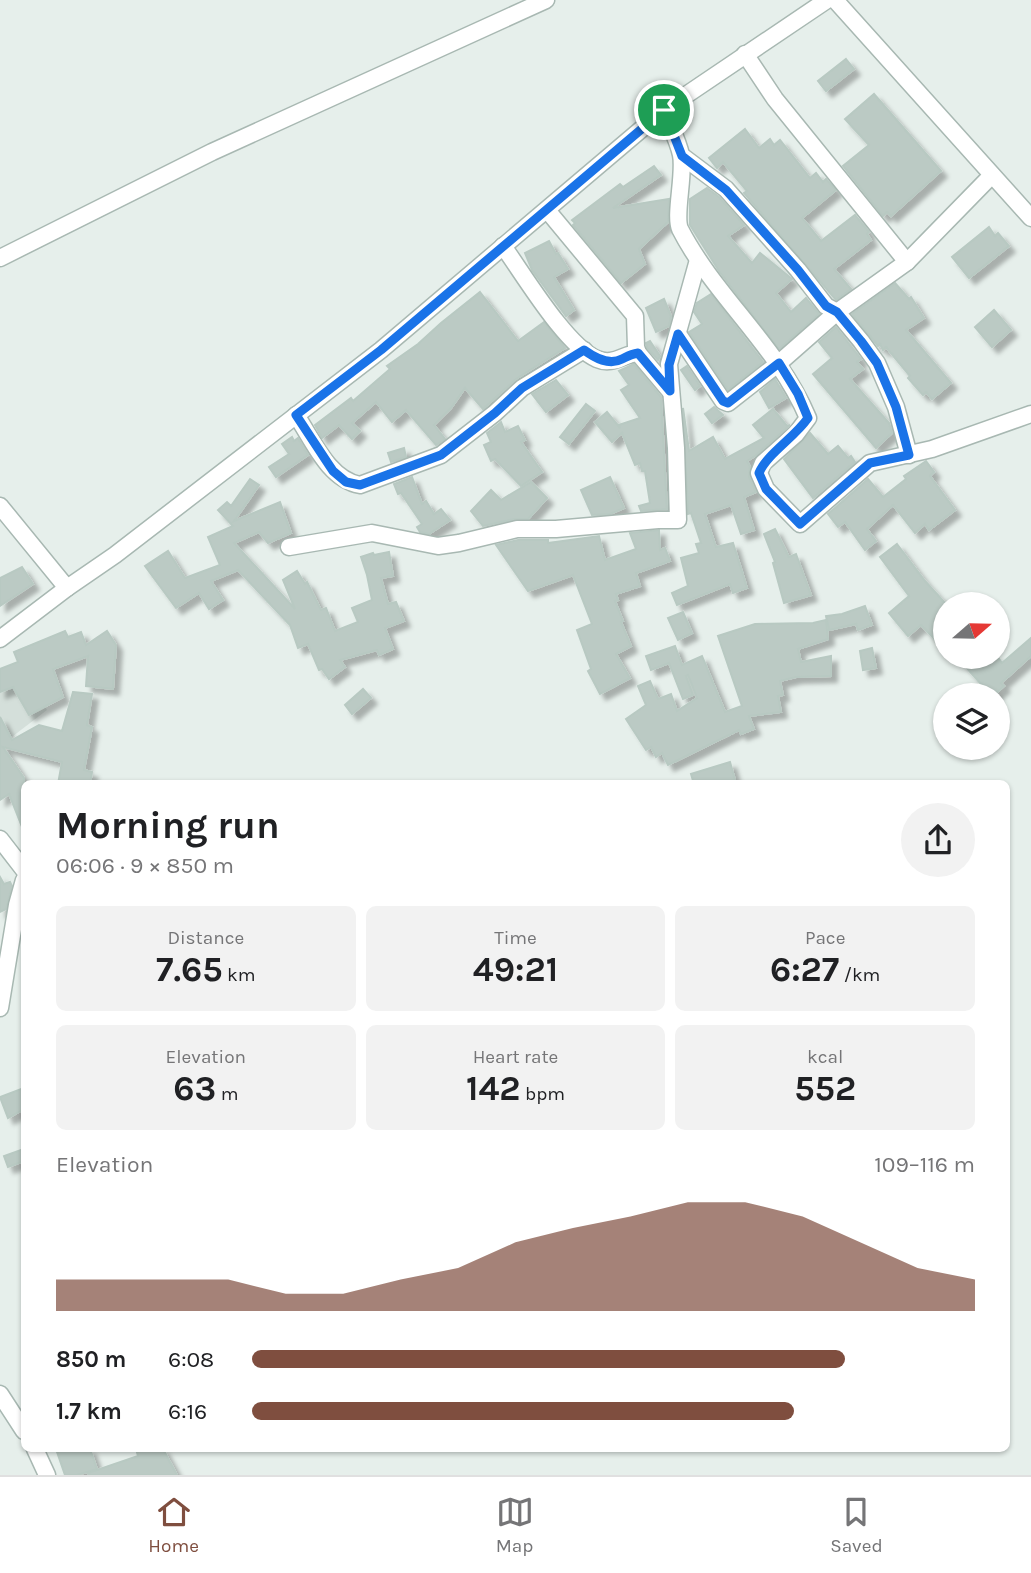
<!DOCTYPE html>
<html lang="en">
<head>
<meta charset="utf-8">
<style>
  :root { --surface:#fff; --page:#f2f2f2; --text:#202124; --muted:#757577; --line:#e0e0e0; --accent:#7f4e3f }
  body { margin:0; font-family:Karla,sans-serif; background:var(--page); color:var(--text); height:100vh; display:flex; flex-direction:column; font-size:26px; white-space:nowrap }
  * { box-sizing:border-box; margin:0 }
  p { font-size:23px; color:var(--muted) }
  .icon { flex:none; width:38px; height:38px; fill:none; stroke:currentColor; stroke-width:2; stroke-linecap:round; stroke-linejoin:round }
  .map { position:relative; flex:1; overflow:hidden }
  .drawer { position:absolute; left:21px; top:780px; width:989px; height:672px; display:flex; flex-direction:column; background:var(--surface); border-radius:10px; box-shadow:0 2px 5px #0004 }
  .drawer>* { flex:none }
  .needle { width:46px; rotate:70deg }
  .controls { position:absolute; left:933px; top:592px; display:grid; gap:14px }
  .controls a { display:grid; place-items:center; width:77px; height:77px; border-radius:50%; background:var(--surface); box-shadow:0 2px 5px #0004; font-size:35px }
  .pin { position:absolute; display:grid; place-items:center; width:60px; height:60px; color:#fff; margin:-30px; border:4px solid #fff; border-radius:50%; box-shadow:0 2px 7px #0007 }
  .round { display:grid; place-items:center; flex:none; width:74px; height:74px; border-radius:37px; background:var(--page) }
  .headline { display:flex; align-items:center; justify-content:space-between; height:119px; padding:0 35px }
  h1 { font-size:38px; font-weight:700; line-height:52px }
  .metrics { display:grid; grid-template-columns:repeat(3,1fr); gap:10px; height:119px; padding:7px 35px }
  .metrics div { display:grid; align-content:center; border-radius:10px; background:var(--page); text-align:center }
  .metrics b { font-size:35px; font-weight:700 }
  .metrics small { font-size:19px; font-weight:400 }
  .metrics p { font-size:19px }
  .chart { height:196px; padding:14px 35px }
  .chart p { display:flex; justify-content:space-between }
  .chart svg { width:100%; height:126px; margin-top:7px; fill:var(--accent); opacity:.7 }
  ul { padding:0 35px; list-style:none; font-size:23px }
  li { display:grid; grid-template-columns:112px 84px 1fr; align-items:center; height:52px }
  li i { height:18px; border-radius:9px; background:var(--accent) }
  .dock { display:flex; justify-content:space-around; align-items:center; height:98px; border-top:2px solid var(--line); background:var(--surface); font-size:19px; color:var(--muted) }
  .dock a { display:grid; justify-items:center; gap:4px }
  .dock .active { color:var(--accent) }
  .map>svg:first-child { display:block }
  .built { fill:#d4dfda }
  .building { fill:#bbcac4; stroke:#b8c9c2; stroke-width:2; filter:url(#shadow) }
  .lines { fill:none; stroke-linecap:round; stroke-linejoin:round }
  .minor-casing { stroke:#a8b8b2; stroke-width:19 }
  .minor { stroke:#fff; stroke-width:16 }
  .route-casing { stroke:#fff; stroke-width:14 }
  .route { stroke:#1a73e8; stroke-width:9 }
</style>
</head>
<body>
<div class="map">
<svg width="1031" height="1475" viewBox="0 0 1031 1475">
  <defs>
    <filter id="shadow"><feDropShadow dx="6" dy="6" stdDeviation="2" flood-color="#0004"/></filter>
  </defs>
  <rect width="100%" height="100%" fill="#e6efeb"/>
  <path class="built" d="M 30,680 L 47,710 L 0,746 L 0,693 Z"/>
  <g class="building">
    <path d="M 846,59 L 854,69 L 826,91 L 818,81 Z"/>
    <path d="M 874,94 L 941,171 L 891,216 L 887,212 L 883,216 L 843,166 L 869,145 L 845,119 Z"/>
    <path d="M 745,129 L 759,148 L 770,139 L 774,145 L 780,140 L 810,178 L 816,173 L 823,182 L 826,179 L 836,190 L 802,218 L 821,241 L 855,215 L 869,232 L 867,234 L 871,240 L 834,269 L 851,289 L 836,300 L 744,193 L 747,191 L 723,162 L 717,168 L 709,158 Z"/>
    <path d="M 654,166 L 661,175 L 613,208 L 669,199 L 668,222 L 639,249 L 645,264 L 621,283 L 573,225 L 575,223 L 572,220 L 620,184 L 623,187 Z"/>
    <path d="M 707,188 L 719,197 L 744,225 L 728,236 L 752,263 L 760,253 L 792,279 L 776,293 L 791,312 L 806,298 L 819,314 L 779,349 L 719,271 L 690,225 L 690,199 Z"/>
    <path d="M 989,227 L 995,236 L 998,233 L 1009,246 L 969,278 L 952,257 Z"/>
    <path d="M 549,241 L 556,254 L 558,253 L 568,269 L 554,277 L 574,310 L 566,316 L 532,270 L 525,253 Z"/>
    <path d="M 895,283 L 909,299 L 911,297 L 924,318 L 906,330 L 951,383 L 932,399 L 926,392 L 923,395 L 908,378 L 910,376 L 886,347 L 883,350 L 880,344 L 878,346 L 852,314 Z"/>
    <path d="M 480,292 L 518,341 L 544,322 L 565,348 L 516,379 L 483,409 L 465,388 L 451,408 L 434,425 L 445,439 L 436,445 L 406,410 L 392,422 L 376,402 L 352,423 L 360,431 L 352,439 L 339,425 L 322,438 L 315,425 L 351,398 L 353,401 L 390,369 L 387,366 L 418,344 L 441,323 Z"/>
    <path d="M 711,294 L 763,362 L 728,390 L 689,332 L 702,324 L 694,312 L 697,303 Z"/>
    <path d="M 664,299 L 671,316 L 669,326 L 656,332 L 646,308 Z"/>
    <path d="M 994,310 L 1011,330 L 992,347 L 975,327 Z"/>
    <path d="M 836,327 L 861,359 L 857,362 L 863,369 L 850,379 L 889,423 L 892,433 L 876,448 L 813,374 L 832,358 L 819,342 Z"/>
    <path d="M 650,341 L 660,356 L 658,360 L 647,348 L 646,343 Z"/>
    <path d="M 634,364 L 661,397 L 667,509 L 641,511 L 639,506 L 650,503 L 645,471 L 642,471 L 640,463 L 635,465 L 622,433 L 612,442 L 595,422 L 607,412 L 620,428 L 619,425 L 640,418 L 621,390 L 629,385 L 619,371 Z"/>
    <path d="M 687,366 L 700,386 L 695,390 L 681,370 Z"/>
    <path d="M 775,379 L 786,398 L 769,408 L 760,392 Z"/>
    <path d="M 556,380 L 568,395 L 546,412 L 532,394 Z"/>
    <path d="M 586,404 L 595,411 L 569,444 L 560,437 Z"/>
    <path d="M 714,407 L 723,415 L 712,423 L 705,414 Z"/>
    <path d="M 683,408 L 689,451 L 713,437 L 725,459 L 764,438 L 753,425 L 773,409 L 787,426 L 790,425 L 755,456 L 747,461 L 750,467 L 749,477 L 756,492 L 744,497 L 754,530 L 741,534 L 731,505 L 705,514 L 716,547 L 733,543 L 747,588 L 733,593 L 730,584 L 677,605 L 672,593 L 688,586 L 681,558 L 699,553 L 696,544 L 701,543 L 691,513 L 688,514 Z"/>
    <path d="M 501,422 L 505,432 L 518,426 L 525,440 L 521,442 L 542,472 L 521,486 L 495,459 L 491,461 L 484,445 L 491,442 L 487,433 Z"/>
    <path d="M 810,433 L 828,454 L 838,446 L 848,458 L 851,456 L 855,462 L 813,498 L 784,459 Z"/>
    <path d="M 292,437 L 294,441 L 298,438 L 308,455 L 276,477 L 269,467 L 289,454 L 282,444 Z"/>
    <path d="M 404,448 L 406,457 L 391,462 L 388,453 Z"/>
    <path d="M 926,461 L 934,472 L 930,476 L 955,510 L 929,530 L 925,524 L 915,533 L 893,505 L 867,529 L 876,541 L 865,550 L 845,522 L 838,527 L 828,514 L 868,479 L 883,497 L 906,479 L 904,476 Z"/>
    <path d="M 412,477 L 422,504 L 426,501 L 434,514 L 441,509 L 450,520 L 429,534 L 420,532 L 417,527 L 422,524 L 401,493 L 398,494 L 394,484 Z"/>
    <path d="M 610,477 L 624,508 L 610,514 L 592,515 L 581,490 Z"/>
    <path d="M 250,479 L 259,485 L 234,521 L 280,502 L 291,533 L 268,543 L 259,532 L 234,543 L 295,609 L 283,580 L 297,571 L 305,584 L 307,582 L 321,610 L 326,608 L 335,631 L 358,622 L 352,608 L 372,600 L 367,575 L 361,557 L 373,553 L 374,555 L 389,552 L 393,576 L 381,578 L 388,604 L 396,602 L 404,621 L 385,628 L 393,649 L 379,655 L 377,650 L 340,660 L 345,667 L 329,679 L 322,669 L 319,670 L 308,644 L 298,648 L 290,625 L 238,570 L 211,581 L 223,600 L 209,609 L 199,593 L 176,608 L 145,566 L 168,551 L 185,578 L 220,565 L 208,537 L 233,526 L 218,510 L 227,502 L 231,506 Z"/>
    <path d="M 531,482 L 547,498 L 528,519 L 515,519 L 483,526 L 471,511 L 491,490 L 501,500 Z"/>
    <path d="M 775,529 L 789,557 L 796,554 L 811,595 L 784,603 L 773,563 L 775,562 L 764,534 Z"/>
    <path d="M 659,530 L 660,550 L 665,548 L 670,561 L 636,573 L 640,586 L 616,594 L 618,600 L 615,601 L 623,621 L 621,622 L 631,646 L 616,654 L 630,678 L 600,694 L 588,671 L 591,669 L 577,630 L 592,624 L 573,575 L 528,591 L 496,545 L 518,540 L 548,540 L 548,543 L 599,536 L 605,560 L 636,549 L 630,533 Z"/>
    <path d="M 897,544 L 925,581 L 945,603 L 945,650 L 921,625 L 908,636 L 889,613 L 909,596 L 880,557 Z"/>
    <path d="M 22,567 L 33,584 L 0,606 L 0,578 Z"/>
    <path d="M 865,606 L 872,625 L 858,630 L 856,624 L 829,630 L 826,616 L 842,614 Z"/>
    <path d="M 683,612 L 692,633 L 678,640 L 668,618 Z"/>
    <path d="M 826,620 L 828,639 L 798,649 L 801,662 L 831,656 L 831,676 L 796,677 L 780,681 L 783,695 L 778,696 L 781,712 L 749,716 L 754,729 L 741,734 L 739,730 L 668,765 L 662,753 L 656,757 L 651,747 L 646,750 L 626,719 L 646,705 L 638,686 L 650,681 L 658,699 L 671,694 L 677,711 L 697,698 L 688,675 L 686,676 L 693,695 L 683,699 L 669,663 L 651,670 L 646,656 L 675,646 L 682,665 L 702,656 L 725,712 L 742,706 L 718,636 L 755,624 L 813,623 Z"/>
    <path d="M 65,631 L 68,637 L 81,632 L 86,645 L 107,631 L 116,645 L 113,689 L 86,686 L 88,656 L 53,669 L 63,697 L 29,715 L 13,687 L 0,692 L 0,669 L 18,662 L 14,652 Z"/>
    <path d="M 1031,638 L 1031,656 L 1001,683 L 1004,686 L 994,695 L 970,695 L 981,684 L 956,656 L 997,656 L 1002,663 Z"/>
    <path d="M 872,648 L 876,668 L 863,670 L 860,651 Z"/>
    <path d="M 363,689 L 371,698 L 352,714 L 345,705 Z"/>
    <path d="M 73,692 L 92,694 L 87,725 L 92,727 L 84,770 L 92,772 L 90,784 L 58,784 L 62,762 L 3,747 L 24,778 L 24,832 L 9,794 L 0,800 L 0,717 L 12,740 L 39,725 L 62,731 Z"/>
    <path d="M 730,762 L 735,780 L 721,784 L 694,784 L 691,774 Z"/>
    <path d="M 0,877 L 4,884 L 10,882 L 12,886 L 6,909 L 0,912 Z"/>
    <path d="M 24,1088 L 24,1109 L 8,1118 L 0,1097 Z"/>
    <path d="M 24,1149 L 24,1161 L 8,1167 L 4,1156 Z"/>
    <path d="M 56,1449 L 90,1449 L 97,1469 L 77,1475 L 65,1475 Z"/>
    <path d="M 136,1449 L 163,1449 L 177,1475 L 89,1475 L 88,1473 L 138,1456 Z"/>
  </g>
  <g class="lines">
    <defs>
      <g id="minor">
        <path d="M 835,0 L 1031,218"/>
        <path d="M 745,54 L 775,99 L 907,262"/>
        <path d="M 664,110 C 669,124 678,140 681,155 C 685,173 674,216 680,229 C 715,297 778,346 808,418 L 796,434 L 763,463 L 759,473 L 766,489 L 800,524 L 870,463 L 932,449 L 1031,414"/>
        <path d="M 682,156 L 726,189 L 798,270 L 826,306 L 837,312 L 861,341 L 877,363 L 896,407 L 909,455"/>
        <path d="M 547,210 L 635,316 L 636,347 L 638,353"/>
        <path d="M 503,246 C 524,275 566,346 597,359 C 613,366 623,354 638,353 L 670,391"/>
        <path d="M 0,258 L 212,152 L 546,0"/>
        <path d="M 678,334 L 723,401 L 728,403 L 779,363 L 837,312 L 907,262 L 992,175"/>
        <path d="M 296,415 C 313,440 328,479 360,485 L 441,455 L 495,413 L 522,388 L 584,350"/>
        <path d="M 0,506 L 67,588 L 115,555 L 381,350 L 664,110 L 827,0"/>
        <path d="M 289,547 L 372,533 L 438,546 L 459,543 L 517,529 L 556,529 L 658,520 L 678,520 L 676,448 L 669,364 L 698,260"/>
        <path d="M 0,639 L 67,588"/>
        <path d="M 0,839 L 24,870"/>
        <path d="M 0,1008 L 17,905 L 24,880"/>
        <path d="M 0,1394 L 24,1431"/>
        <path d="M 35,1449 L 47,1475"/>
      </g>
    </defs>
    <use href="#minor" class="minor-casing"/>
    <use href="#minor" class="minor"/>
  </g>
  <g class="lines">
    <defs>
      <path id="route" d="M 664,110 L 682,156 L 726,190 L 798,270 L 826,306 L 837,312 L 861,341 L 877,363 L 896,407 L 909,455 L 870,463 L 800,524 L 766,489 L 759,473 C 767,454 794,438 808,418 L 798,394 L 779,363 L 728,403 L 723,401 L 678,334 L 669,365 L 670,391 L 638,353 C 631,354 628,356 622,359 C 609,366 595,358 584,350 L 522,388 L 495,413 L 441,455 L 360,485 L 346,482 L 333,471 L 296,415 L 381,350 Z"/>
    </defs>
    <use href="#route" class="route-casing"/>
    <use href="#route" class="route"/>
  </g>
</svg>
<div class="controls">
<a><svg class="needle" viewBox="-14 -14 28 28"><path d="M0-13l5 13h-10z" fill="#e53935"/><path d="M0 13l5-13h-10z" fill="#757577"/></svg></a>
<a><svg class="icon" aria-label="layers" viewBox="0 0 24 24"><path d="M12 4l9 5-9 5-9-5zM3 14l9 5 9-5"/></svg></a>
</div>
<div class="pin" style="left:664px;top:110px;background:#1e9e55"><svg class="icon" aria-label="arrive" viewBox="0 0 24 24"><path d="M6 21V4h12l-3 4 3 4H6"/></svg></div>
<section class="drawer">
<div class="headline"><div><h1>Morning run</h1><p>06:06 · 9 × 850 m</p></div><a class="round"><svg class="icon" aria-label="share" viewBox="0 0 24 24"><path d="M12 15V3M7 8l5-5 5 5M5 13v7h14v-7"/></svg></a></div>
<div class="metrics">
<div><p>Distance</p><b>7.65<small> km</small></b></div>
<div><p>Time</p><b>49:21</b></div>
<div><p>Pace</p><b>6:27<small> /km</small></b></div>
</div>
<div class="metrics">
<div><p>Elevation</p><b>63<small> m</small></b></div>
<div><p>Heart rate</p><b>142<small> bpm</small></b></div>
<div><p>kcal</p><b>552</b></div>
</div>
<div class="chart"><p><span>Elevation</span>109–116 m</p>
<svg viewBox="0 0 160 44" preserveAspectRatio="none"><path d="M0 44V33L10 33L20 33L30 33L40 38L50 38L60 33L70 29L80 20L90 15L100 11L110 6L120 6L130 11L140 20L150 29L160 33V44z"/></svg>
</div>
<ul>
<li><b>850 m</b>6:08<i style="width:82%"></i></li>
<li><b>1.7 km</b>6:16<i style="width:75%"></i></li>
</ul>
</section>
</div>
<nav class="dock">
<a class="active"><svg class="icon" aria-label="home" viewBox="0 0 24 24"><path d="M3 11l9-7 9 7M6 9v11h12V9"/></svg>Home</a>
<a><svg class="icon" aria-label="map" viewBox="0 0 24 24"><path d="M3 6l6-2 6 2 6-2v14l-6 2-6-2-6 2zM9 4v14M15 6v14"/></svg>Map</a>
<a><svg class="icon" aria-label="saved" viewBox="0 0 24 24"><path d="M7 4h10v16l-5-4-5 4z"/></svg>Saved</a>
</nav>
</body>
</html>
